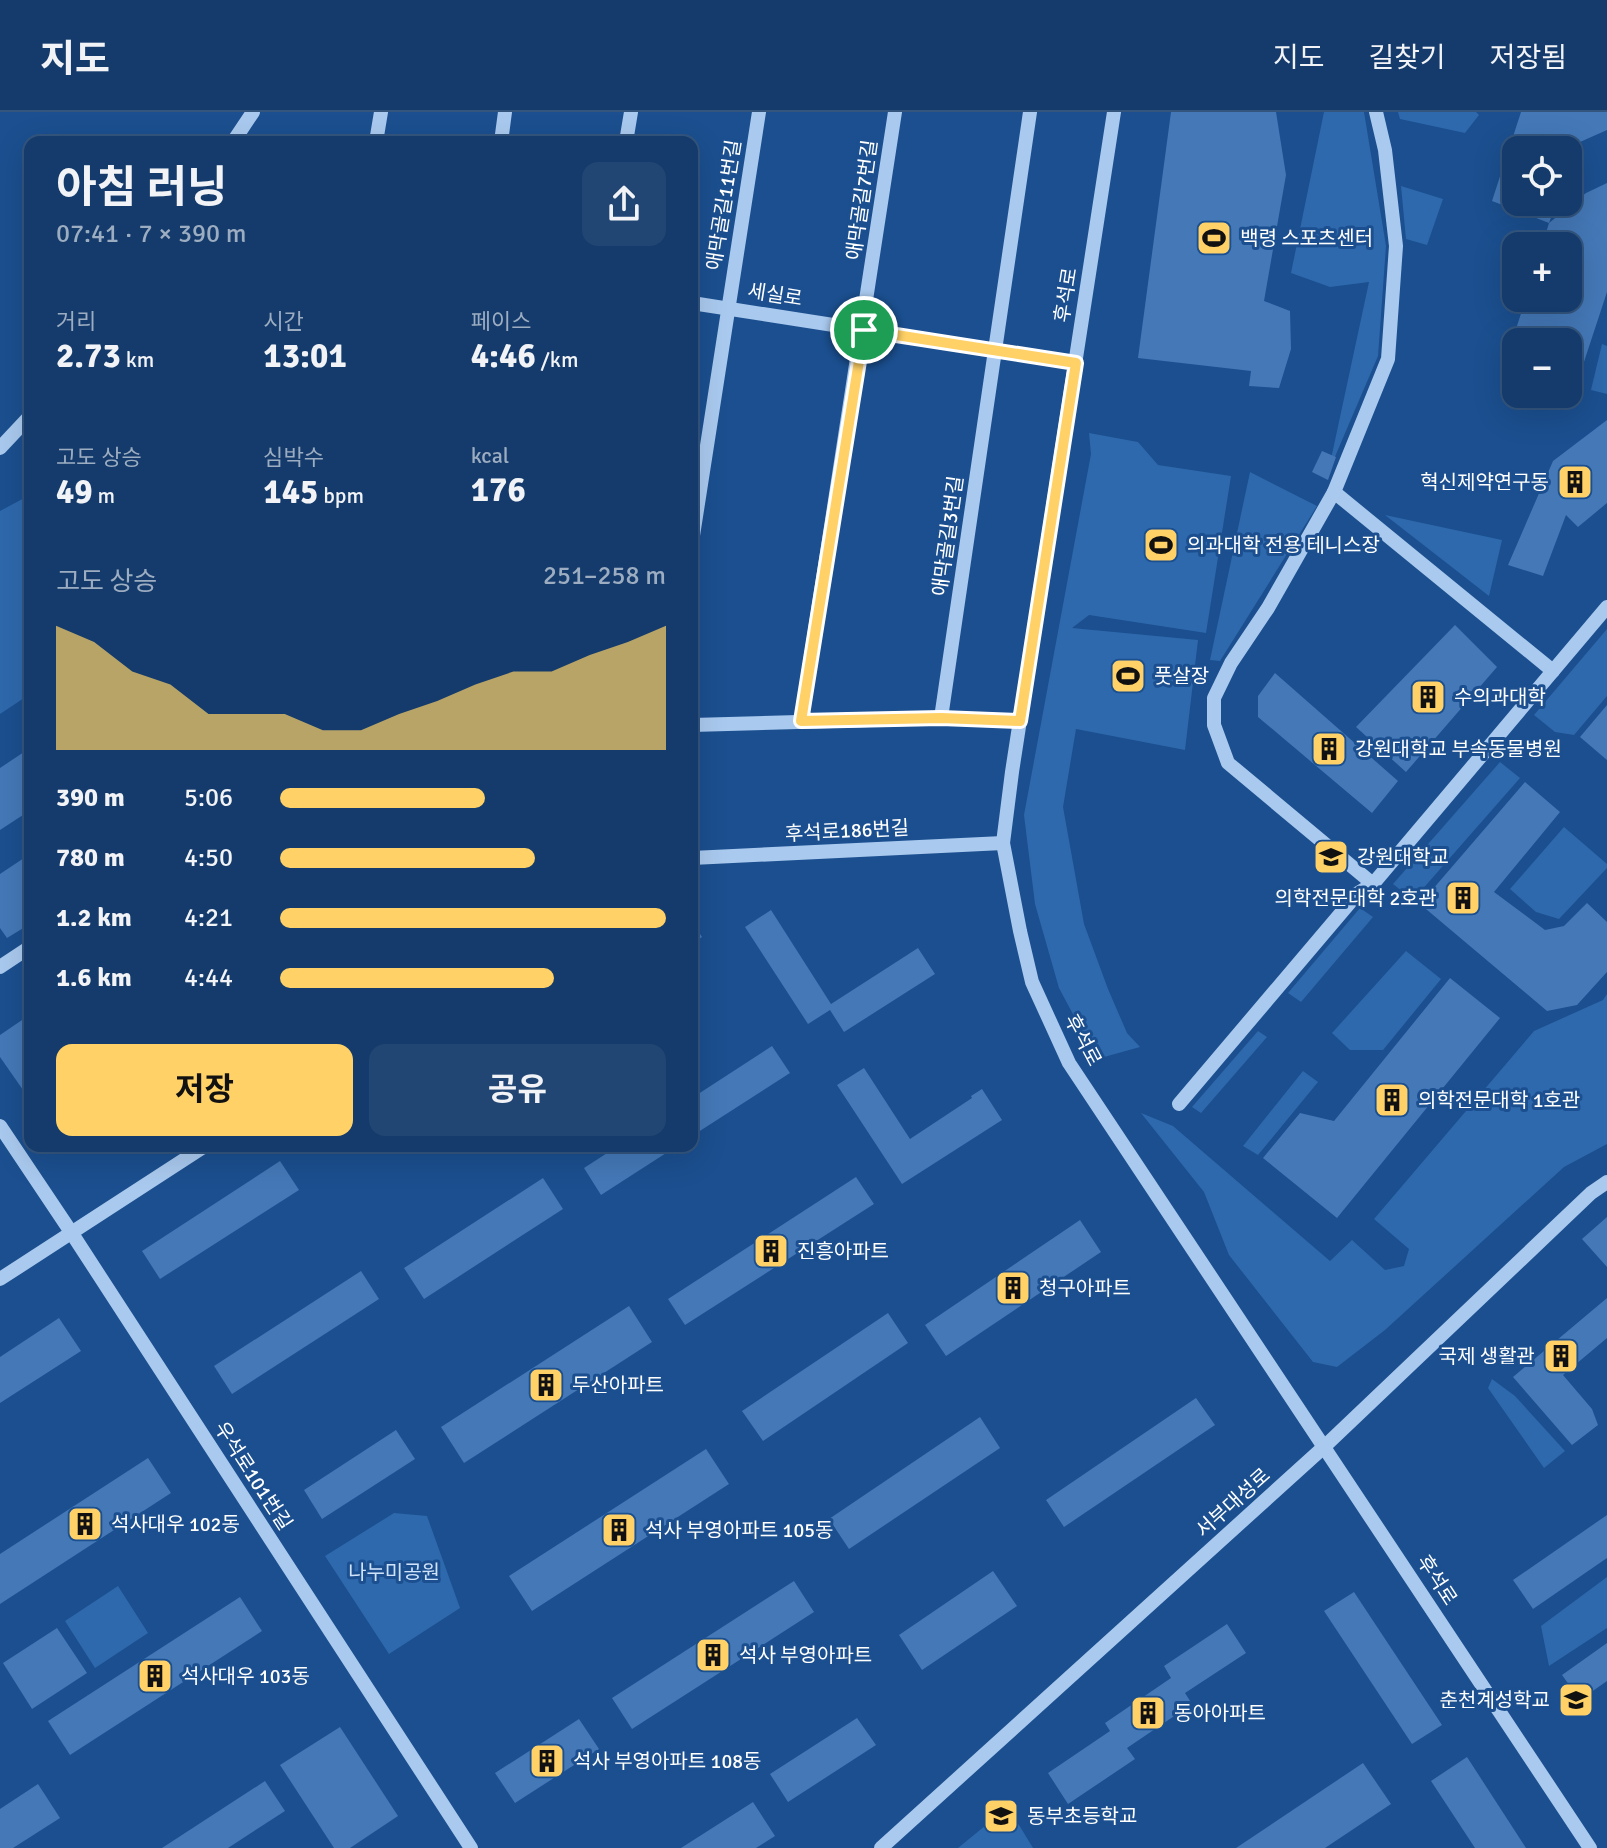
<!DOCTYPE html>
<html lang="ko">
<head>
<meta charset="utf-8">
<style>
  :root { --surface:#143b6b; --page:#214673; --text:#f1f3f6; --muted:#9dadc1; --line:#33557e; --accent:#ffd166 }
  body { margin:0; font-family:Signika,"Noto Sans KR",sans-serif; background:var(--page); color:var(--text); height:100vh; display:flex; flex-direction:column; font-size:30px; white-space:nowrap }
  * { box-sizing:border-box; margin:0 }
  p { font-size:26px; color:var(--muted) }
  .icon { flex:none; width:44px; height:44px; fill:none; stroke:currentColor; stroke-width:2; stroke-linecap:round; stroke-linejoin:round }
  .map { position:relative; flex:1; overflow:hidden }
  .drawer { position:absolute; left:24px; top:24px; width:674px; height:1016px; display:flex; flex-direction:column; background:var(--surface); border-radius:16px; box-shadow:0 8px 32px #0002,0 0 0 2px var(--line) }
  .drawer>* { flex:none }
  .buttons { position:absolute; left:1502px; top:24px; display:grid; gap:16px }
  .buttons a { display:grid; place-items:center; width:80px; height:80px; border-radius:16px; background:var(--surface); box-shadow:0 8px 32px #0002,0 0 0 2px var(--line); font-size:40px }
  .pin { position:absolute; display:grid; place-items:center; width:68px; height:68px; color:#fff; margin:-34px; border:4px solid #fff; border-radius:50%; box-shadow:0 2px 8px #0007 }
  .round { display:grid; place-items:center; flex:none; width:84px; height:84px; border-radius:16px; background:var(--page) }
  .overview { display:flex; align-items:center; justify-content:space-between; height:136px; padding:0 32px }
  h1 { font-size:44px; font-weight:700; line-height:60px }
  .stats { display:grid; grid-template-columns:repeat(3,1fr); gap:12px; height:136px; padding:8px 32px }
  .stats div { display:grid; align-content:center }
  .stats b { font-size:34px; font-weight:700 }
  .stats small { font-size:22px; font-weight:400 }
  .stats p { font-size:22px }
  .chart { height:224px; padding:16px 32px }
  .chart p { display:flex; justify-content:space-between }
  .chart svg { width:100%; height:144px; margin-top:8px; fill:var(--accent); opacity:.7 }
  .cta { display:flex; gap:16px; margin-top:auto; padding:16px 32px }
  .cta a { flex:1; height:92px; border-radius:16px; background:var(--accent); color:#111; font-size:32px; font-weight:700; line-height:92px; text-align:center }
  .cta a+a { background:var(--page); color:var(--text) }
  ul { padding:0 32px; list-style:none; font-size:26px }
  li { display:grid; grid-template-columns:128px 96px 1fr; align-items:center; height:60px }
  li i { height:20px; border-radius:10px; background:var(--accent) }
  header { display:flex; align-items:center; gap:48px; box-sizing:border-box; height:112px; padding:0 40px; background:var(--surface); border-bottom:2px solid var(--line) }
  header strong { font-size:38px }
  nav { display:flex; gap:44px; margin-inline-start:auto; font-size:28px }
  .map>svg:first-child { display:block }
  .green { fill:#2e69ad }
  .building { fill:#4478b7 }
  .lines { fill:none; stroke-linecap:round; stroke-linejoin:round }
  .minor { stroke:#a9c9ee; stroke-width:14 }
  .route-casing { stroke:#fff; stroke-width:16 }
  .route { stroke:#ffd166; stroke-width:10 }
  .labels { text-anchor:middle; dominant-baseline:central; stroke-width:6; stroke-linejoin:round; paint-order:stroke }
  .street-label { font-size:20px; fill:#fff; stroke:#1b4f8f }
  .poi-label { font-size:20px; fill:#fff; stroke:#1b4f8f; text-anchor:start }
  .park-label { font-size:20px; fill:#cfe3fa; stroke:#1b4f8f }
</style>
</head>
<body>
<header>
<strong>지도</strong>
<nav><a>지도</a><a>길찾기</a><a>저장됨</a></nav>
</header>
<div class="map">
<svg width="1607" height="1736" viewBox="0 0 1607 1736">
  <rect width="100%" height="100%" fill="#1b4f8f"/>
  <g class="green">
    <path d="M 1324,0 L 1364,0 L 1386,134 L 1378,244 L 1328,361 L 1369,170 L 1330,175 L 1291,161 Z"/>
    <path d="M 1398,0 L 1476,0 L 1479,3 L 1465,21 L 1400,7 Z"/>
    <path d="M 1401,74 L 1443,87 L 1427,133 L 1406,127 Z"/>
    <path d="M 1602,232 L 1607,234 L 1607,282 L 1591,278 Z"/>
    <path d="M 1089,321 L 1138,330 L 1158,353 L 1231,364 L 1206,521 L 1089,503 L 1072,516 L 1198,528 L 1185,638 L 1076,617 L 1063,695 L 1084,812 L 1108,877 L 1127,921 L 1140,935 L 1097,947 L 1059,876 L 1035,792 L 1024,703 L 1091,342 Z"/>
    <path d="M 1250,360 L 1317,394 L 1220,549 L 1210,548 Z"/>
    <path d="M 30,383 L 30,582 L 0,602 L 0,399 Z"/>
    <path d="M 1385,403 L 1502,428 L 1489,484 Z"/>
    <path d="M 1607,517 L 1607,584 L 1574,623 L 1555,620 L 1534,603 Z"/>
    <path d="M 1500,650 L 1520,666 L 1413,788 L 1393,772 Z"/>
    <path d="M 1564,715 L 1607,752 L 1607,756 L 1559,807 L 1536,800 L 1510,777 Z"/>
    <path d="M 1360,796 L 1373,805 L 1301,890 L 1288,881 Z"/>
    <path d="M 1406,839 L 1441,867 L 1383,938 L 1350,938 L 1332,921 Z"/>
    <path d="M 1607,882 L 1607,1032 L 1564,1055 L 1385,1218 L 1337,1255 L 1313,1250 L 1229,1143 L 1204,1080 L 1141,1001 L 1173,1014 L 1330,1149 L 1352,1128 L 1385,1158 L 1404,1154 L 1409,1137 L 1374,1107 L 1534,919 L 1603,888 Z"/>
    <path d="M 1258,919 L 1267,925 L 1201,1001 L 1192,995 Z"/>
    <path d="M 1303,959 L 1318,970 L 1258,1043 L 1243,1034 Z"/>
    <path d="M 1492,1267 L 1515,1284 L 1565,1339 L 1544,1356 L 1488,1276 Z"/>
    <path d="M 394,1401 L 427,1404 L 460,1496 L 389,1542 L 325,1444 Z"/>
    <path d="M 1607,1465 L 1607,1516 L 1549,1554 L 1541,1514 Z"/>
    <path d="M 118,1474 L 148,1521 L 95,1556 L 65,1509 Z"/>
    <path d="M 1008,1695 L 1033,1736 L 958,1736 Z"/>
  </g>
  <g class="building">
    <path d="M 1171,0 L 1276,0 L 1286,63 L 1264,189 L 1290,199 L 1291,237 L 1279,276 L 1249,274 L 1251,259 L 1138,246 Z"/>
    <path d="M 1521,0 L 1607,0 L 1607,18 L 1580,30 L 1568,60 L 1568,38 L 1516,38 L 1516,90 L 1557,90 L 1549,111 L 1492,89 Z"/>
    <path d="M 1607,71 L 1607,180 L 1580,262 L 1568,260 L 1568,230 L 1516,230 L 1516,247 L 1507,245 L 1526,186 L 1568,186 L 1568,134 L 1542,134 L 1549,111 L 1586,81 Z"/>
    <path d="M 1607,308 L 1607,391 L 1578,415 L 1566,403 L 1543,464 L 1508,453 L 1553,349 Z"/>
    <path d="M 1322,339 L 1336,345 L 1328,368 L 1312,360 Z"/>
    <path d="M 1455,513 L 1497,555 L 1406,660 L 1356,615 Z"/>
    <path d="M 1275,561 L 1398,669 L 1372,701 L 1258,605 L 1258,584 Z"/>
    <path d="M 1607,593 L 1607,648 L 1580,625 Z"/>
    <path d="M 30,636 L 30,713 L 23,703 L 0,718 L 0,656 Z"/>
    <path d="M 1525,670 L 1560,700 L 1494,780 L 1545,818 L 1564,814 L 1587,791 L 1607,810 L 1607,860 L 1577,893 L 1547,899 L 1420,792 Z"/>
    <path d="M 30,742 L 30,823 L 25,815 L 7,826 L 0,816 L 0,762 Z"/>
    <path d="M 771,798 L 831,892 L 918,836 L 935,862 L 844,920 L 830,898 L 808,912 L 745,815 Z"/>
    <path d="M 692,810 L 702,825 L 692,832 Z"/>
    <path d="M 1450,866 L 1500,906 L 1337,1106 L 1263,1046 L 1300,1001 L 1334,1009 Z"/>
    <path d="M 25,906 L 30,913 L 30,988 L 0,945 L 0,923 Z"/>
    <path d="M 772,934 L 790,961 L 692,1024 L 692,986 Z"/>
    <path d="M 864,956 L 910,1027 L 972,986 L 971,984 L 982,977 L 1002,1008 L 902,1072 L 837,973 Z"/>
    <path d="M 618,1034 L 677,1034 L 601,1083 L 584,1056 Z"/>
    <path d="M 280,1049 L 299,1078 L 160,1167 L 142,1139 Z"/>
    <path d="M 856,1065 L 874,1092 L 685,1213 L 668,1187 Z"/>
    <path d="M 543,1066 L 563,1097 L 424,1187 L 404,1156 Z"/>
    <path d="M 1607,1105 L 1607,1155 L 1582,1127 Z"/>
    <path d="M 1080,1108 L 1101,1140 L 946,1244 L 925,1213 Z"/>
    <path d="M 361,1159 L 379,1187 L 232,1282 L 214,1254 Z"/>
    <path d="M 1607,1186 L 1607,1226 L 1563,1263 L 1592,1297 L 1598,1313 L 1572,1333 L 1513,1265 Z"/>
    <path d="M 629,1194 L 652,1230 L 464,1351 L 441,1315 Z"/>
    <path d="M 888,1201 L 908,1231 L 763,1329 L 742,1299 Z"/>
    <path d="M 59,1206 L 81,1239 L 0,1291 L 0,1245 Z"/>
    <path d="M 1196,1286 L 1215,1313 L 1064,1415 L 1046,1388 Z"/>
    <path d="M 980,1305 L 1000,1336 L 849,1437 L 829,1407 Z"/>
    <path d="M 396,1318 L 415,1347 L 322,1407 L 304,1378 Z"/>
    <path d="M 706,1337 L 729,1372 L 532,1499 L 509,1464 Z"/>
    <path d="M 148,1346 L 171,1381 L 0,1492 L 0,1442 Z"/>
    <path d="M 1607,1403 L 1607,1446 L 1533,1497 L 1513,1468 Z"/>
    <path d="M 993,1459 L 1017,1494 L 922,1558 L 899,1523 Z"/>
    <path d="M 794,1469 L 814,1500 L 632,1617 L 612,1586 Z"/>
    <path d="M 1354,1480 L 1442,1613 L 1412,1632 L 1324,1499 Z"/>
    <path d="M 240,1485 L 262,1519 L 70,1643 L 48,1609 Z"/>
    <path d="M 1227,1512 L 1246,1541 L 1185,1581 L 1192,1592 L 1127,1636 L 1135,1647 L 1068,1692 L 1048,1661 L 1110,1619 L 1105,1611 L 1171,1566 L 1164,1554 Z"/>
    <path d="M 57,1516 L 87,1561 L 32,1597 L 3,1551 Z"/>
    <path d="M 1607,1531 L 1607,1569 L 1580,1588 L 1562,1563 Z"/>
    <path d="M 857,1606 L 876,1633 L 788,1690 L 770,1662 Z"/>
    <path d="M 579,1607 L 599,1637 L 515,1691 L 495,1661 Z"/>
    <path d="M 340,1615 L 398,1704 L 350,1736 L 334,1736 L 280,1653 Z"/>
    <path d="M 1467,1645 L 1526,1736 L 1475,1736 L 1431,1669 Z"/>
    <path d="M 1363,1651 L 1391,1692 L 1325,1736 L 1236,1736 Z"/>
    <path d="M 265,1669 L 285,1699 L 228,1736 L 162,1736 Z"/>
    <path d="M 38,1672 L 60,1706 L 13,1736 L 0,1736 L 0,1697 Z"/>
    <path d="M 753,1690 L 775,1724 L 756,1736 L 681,1736 Z"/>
  </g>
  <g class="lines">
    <g class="minor">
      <path d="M 1114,0 L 1012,660 L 1003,731 L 1020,819 L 1032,870 L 1069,951 L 1590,1736"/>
      <path d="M 1376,0 L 1385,38 L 1396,134 L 1388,247 L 1334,380 L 1553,559"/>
      <path d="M 233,30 L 253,0"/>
      <path d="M 376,30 L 381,0"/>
      <path d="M 501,30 L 505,0"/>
      <path d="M 626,30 L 631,0"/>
      <path d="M 692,191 L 1076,251"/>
      <path d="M 0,336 L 30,304"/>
      <path d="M 1334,380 L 1268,496 L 1231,551 L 1214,586 L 1214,613 L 1228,651 L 1373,772"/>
      <path d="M 692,430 L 759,0"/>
      <path d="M 941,606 L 1020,609"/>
      <path d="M 801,609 L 895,0"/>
      <path d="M 692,613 L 941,606 L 1030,0"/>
      <path d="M 692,746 L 1003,731"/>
      <path d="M 0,855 L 30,835"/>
      <path d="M 1179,992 L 1358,781 L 1373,772 L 1607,495"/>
      <path d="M 0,1014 L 71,1120 L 471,1736"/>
      <path d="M 0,1167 L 205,1034"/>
      <path d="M 881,1736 L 1325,1334 L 1591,1081 L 1607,1070"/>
    </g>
  </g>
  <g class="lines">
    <defs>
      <path id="route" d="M 864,218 L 1076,251 L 1020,609 L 941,606 L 801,609 Z"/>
    </defs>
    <use href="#route" class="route-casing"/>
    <use href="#route" class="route"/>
  </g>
  <defs>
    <symbol id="stadium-square" viewBox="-11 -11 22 22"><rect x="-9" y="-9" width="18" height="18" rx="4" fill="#ffd166" stroke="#1b4f8f"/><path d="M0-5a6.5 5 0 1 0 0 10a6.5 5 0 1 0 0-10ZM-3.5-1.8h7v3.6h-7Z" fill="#111"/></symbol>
    <symbol id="building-square" viewBox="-11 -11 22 22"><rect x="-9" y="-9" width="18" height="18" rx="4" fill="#ffd166" stroke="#1b4f8f"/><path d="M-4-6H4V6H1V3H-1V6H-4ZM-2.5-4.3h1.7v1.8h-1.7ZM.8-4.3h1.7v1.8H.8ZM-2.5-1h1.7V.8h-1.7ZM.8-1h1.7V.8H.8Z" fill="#111"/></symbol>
    <symbol id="university-square" viewBox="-11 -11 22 22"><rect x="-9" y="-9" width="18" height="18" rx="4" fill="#ffd166" stroke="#1b4f8f"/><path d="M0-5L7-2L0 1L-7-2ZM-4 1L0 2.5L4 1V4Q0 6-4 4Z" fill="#111"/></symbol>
    <symbol id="school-square" viewBox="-11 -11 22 22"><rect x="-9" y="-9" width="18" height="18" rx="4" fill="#ffd166" stroke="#1b4f8f"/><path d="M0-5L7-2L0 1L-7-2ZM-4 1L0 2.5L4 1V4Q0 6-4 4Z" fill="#111"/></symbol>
  </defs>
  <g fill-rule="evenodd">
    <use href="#stadium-square" x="1194" y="106" width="40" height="40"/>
    <use href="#building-square" x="1555" y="350" width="40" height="40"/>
    <use href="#stadium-square" x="1141" y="413" width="40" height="40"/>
    <use href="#stadium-square" x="1108" y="544" width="40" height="40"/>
    <use href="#building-square" x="1408" y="565" width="40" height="40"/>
    <use href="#building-square" x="1309" y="617" width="40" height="40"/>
    <use href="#university-square" x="1311" y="725" width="40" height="40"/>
    <use href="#building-square" x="1443" y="766" width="40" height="40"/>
    <use href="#building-square" x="1372" y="968" width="40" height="40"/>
    <use href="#building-square" x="751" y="1119" width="40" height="40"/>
    <use href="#building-square" x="993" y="1156" width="40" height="40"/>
    <use href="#building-square" x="1541" y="1224" width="40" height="40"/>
    <use href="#building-square" x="526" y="1253" width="40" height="40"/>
    <use href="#building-square" x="65" y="1392" width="40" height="40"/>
    <use href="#building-square" x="599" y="1398" width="40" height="40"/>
    <use href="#building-square" x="693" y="1523" width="40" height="40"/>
    <use href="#building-square" x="135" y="1544" width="40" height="40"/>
    <use href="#school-square" x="1556" y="1568" width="40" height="40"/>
    <use href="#building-square" x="1128" y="1581" width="40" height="40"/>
    <use href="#building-square" x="527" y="1629" width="40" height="40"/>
    <use href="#school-square" x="981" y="1684" width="40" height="40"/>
  </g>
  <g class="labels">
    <g class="street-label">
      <text transform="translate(862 88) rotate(-82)">애막골길7번길</text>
      <text transform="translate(724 93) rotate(-81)">애막골길11번길</text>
      <text transform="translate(775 183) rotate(9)">세실로</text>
      <text transform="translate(1066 183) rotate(-81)">후석로</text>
      <text transform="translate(948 424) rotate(-82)">애막골길3번길</text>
      <text transform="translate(847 719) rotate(-3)">후석로186번길</text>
      <text transform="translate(1083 928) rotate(62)">후석로</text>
      <text transform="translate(253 1364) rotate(57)">우석로101번길</text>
      <text transform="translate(1233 1391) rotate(-42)">서부대성로</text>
      <text transform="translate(1437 1468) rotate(57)">후석로</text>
    </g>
    <g class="poi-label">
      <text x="1240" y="126">백령 스포츠센터</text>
      <text x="1549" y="370" text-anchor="end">혁신제약연구동</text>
      <text x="1187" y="433">의과대학 전용 테니스장</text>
      <text x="1154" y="564">풋살장</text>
      <text x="1454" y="585">수의과대학</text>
      <text x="1355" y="637">강원대학교 부속동물병원</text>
      <text x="1357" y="745">강원대학교</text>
      <text x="1437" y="786" text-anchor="end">의학전문대학 2호관</text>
      <text x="1418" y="988">의학전문대학 1호관</text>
      <text x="797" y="1139">진흥아파트</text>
      <text x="1039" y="1176">청구아파트</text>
      <text x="1535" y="1244" text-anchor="end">국제 생활관</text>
      <text x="572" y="1273">두산아파트</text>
      <text x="111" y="1412">석사대우 102동</text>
      <text x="645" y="1418">석사 부영아파트 105동</text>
      <text x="739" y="1543">석사 부영아파트</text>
      <text x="181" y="1564">석사대우 103동</text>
      <text x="1550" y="1588" text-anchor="end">춘천계성학교</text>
      <text x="1174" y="1601">동아아파트</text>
      <text x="573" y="1649">석사 부영아파트 108동</text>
      <text x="1027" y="1704">동부초등학교</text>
    </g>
    <g class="park-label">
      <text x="394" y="1460">나누미공원</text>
    </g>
  </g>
</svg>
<div class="buttons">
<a><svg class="icon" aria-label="locate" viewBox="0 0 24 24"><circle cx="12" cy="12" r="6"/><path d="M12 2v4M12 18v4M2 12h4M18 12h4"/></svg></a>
<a>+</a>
<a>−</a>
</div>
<div class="pin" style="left:864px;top:218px;background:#1e9e55"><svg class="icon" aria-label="arrive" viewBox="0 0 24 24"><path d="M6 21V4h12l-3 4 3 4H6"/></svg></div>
<section class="drawer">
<div class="overview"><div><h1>아침 러닝</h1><p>07:41 · 7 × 390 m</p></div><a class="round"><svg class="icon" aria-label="share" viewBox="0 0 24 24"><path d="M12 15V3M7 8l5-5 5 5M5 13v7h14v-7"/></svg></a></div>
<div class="stats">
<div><p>거리</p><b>2.73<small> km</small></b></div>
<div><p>시간</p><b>13:01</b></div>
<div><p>페이스</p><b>4:46<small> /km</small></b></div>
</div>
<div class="stats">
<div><p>고도 상승</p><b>49<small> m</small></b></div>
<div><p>심박수</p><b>145<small> bpm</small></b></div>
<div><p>kcal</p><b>176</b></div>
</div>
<div class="chart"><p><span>고도 상승</span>251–258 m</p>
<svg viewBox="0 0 160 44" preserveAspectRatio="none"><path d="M0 44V6L10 11L20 20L30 24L40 33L50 33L60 33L70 38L80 38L90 33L100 29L110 24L120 20L130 20L140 15L150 11L160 6V44z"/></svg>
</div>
<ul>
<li><b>390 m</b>5:06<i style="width:53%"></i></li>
<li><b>780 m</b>4:50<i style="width:66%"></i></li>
<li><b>1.2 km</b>4:21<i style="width:100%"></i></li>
<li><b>1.6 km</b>4:44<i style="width:71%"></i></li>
</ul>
<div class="cta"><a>저장</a><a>공유</a></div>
</section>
</div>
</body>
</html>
